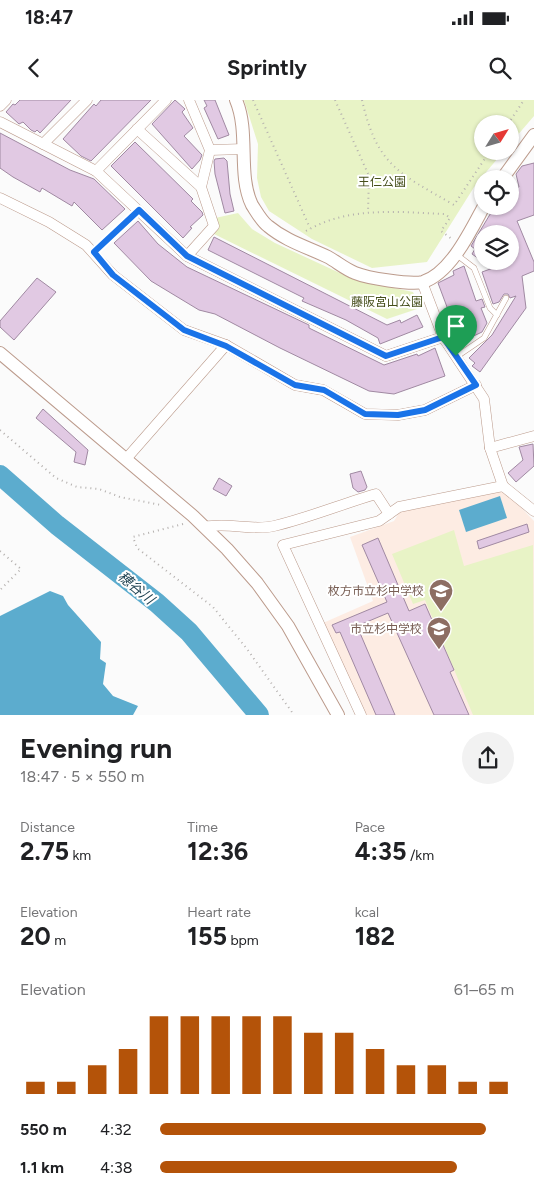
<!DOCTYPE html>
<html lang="en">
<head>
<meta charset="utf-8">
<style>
  :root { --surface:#fff; --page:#f2f2f2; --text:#202124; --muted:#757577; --accent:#b45309 }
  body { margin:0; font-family:Figtree,"Noto Sans JP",sans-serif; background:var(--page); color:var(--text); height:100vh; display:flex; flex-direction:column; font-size:19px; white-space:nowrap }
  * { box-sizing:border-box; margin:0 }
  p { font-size:16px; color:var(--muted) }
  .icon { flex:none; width:28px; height:28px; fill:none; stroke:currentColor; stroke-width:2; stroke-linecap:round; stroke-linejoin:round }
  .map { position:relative; height:615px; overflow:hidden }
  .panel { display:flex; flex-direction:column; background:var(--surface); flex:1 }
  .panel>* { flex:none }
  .needle { width:32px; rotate:53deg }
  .controls { position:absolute; left:474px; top:15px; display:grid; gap:10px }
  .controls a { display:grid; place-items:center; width:45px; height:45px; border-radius:50%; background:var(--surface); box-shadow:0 1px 4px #0004; font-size:25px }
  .pin { position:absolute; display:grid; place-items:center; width:42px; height:42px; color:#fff; margin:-51px -21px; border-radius:50% 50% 50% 0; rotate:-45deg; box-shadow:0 0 5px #0007 }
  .pin .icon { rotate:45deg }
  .round { display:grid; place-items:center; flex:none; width:52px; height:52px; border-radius:26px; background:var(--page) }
  .head { display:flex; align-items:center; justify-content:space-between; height:85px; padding:0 20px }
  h1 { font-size:28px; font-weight:700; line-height:38px }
  .metrics { display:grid; grid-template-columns:repeat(3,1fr); gap:8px; height:85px; padding:5px 20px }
  .metrics div { display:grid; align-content:center }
  .metrics b { font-size:25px; font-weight:700 }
  .metrics small { font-size:14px; font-weight:400 }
  .metrics p { font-size:14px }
  .chart { height:140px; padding:10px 20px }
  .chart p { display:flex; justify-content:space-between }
  .chart svg { width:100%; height:90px; margin-top:5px; stroke:var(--accent); stroke-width:6 }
  ul { padding:0 20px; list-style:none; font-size:16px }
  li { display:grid; grid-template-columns:80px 60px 1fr; align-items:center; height:38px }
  li i { height:12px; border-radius:6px; background:var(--accent) }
  .status { display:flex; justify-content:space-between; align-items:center; height:35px; padding:0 25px; background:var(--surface); direction:ltr }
  .status svg { height:14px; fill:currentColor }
  header { display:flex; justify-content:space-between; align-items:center; height:65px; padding:0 20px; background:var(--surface); font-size:22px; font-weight:700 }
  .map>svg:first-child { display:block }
  .built { fill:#fdece3 }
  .green { fill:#e8f3c6 }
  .water { fill:#5cacce }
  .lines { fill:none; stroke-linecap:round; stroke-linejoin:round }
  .river { stroke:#5cacce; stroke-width:20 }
  .building { fill:#e1c9e3; stroke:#a089a2 }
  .service-casing { stroke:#bc9b8c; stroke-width:6 }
  .minor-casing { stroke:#bc9b8c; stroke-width:11 }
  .tertiary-casing { stroke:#bc9b8c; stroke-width:14 }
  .path { stroke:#b4b0ae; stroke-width:2; stroke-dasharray:1 4; stroke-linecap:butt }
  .service { stroke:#fff; stroke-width:5 }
  .minor { stroke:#fff; stroke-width:10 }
  .tertiary { stroke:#fff; stroke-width:12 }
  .route-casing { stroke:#fff; stroke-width:10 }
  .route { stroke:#1a73e8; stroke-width:6 }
  .labels { text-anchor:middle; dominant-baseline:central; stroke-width:4; stroke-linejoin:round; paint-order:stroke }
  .park-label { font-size:12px; fill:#464f1c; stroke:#fff }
  .education-label { font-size:12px; fill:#785e54; stroke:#fff; text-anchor:end }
  .water-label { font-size:14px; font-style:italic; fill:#1b3f4f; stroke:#fff }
</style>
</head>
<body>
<div class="status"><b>18:47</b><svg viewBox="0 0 49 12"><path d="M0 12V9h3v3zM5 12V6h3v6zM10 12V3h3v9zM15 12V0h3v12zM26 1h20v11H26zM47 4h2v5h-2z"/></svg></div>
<header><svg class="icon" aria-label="back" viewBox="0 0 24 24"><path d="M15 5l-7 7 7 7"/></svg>Sprintly<svg class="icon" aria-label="search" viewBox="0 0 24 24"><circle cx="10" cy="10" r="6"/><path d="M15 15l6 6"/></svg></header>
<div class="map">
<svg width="534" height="615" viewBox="0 0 534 615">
  <rect width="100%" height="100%" fill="#fbfbfb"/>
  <path class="built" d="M 500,389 L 505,391 L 534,421 L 534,615 L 366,615 L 323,523 L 373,501 L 350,437 L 394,421 L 400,411 Z"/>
  <g class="green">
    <path d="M 244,0 L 534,0 L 534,16 L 510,44 L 510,24 L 482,24 L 482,51 L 504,51 L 476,84 L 427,162 L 372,168 L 312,139 L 269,111 L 261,97 L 257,78 L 258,44 Z"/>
    <path d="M 238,113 L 252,129 L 275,143 L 355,180 L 413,192 L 420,208 L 387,219 L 214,134 L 217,126 L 215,118 Z"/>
    <path d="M 454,430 L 464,466 L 533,445 L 534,615 L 473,615 L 425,500 L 413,504 L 392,454 Z"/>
  </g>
  <g class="water">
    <path d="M 500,396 L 507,418 L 466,432 L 459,410 Z"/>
    <path d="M 50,491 L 63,496 L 68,505 L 101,542 L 100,559 L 106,563 L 103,584 L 113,596 L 138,606 L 133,615 L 0,615 L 0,516 Z"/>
  </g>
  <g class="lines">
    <path class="river" d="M 0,375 L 57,425 L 157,503 L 189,532 L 259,615"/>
  </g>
  <g class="building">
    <path d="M 20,0 L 71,0 L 40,33 L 37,30 L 35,32 L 31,30 L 23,22 L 19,24 L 6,12 L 13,4 L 15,5 Z"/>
    <path d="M 101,0 L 151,0 L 91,61 L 81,56 L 63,39 L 94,4 L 96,6 Z"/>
    <path d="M 175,0 L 185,9 L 182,12 L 193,28 L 184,36 L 202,55 L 200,60 L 192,69 L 152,24 Z"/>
    <path d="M 204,0 L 215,0 L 229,35 L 218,39 L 204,8 L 207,6 Z"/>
    <path d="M 0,33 L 70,70 L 94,79 L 125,109 L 102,130 L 74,102 L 72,106 L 42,88 L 40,92 L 13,77 L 0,68 Z"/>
    <path d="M 135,42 L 193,99 L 191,101 L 202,112 L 203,115 L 190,127 L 192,128 L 183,138 L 111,66 Z"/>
    <path d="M 224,58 L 227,61 L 230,94 L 234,111 L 225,113 L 215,74 L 214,61 L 215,59 Z"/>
    <path d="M 534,63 L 534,115 L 517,121 L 534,162 L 534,171 L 522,176 L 526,208 L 480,272 L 472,266 L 475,263 L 469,258 L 492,235 L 516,196 L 510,198 L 508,194 L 504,194 L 499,202 L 493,204 L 482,172 L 493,168 L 483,161 L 510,161 L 510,134 L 482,134 L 482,161 L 472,154 L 475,149 L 471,146 L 495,106 L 510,106 L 510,90 L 519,87 L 516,74 L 522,66 Z"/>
    <path d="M 138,121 L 158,144 L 187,167 L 309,225 L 309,228 L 384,265 L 417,254 L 418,256 L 435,248 L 445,276 L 394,294 L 369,291 L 280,248 L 215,214 L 199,210 L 151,181 L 114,143 Z"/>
    <path d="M 214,137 L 387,225 L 400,220 L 401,223 L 417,215 L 423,227 L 380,244 L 378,238 L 346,220 L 302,201 L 304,198 L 208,150 Z"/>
    <path d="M 464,166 L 476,201 L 482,199 L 485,207 L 481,208 L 487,223 L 482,232 L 461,242 L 457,231 L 460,230 L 454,214 L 450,215 L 438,183 L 454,175 L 453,171 Z"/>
    <path d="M 37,178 L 56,192 L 14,240 L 0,227 L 0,221 Z"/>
    <path d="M 43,309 L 88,350 L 85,365 L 74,362 L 76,352 L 36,318 Z"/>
    <path d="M 533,344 L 534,366 L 516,382 L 508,373 L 523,360 L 519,347 Z"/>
    <path d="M 361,371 L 367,387 L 365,390 L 358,392 L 353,388 L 350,374 Z"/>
    <path d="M 219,378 L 232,386 L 226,396 L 213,389 Z"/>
    <path d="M 527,424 L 529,432 L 479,449 L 477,441 Z"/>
    <path d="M 378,438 L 409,511 L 425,504 L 454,570 L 450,572 L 469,615 L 434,615 L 388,513 L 357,526 L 395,615 L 376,615 L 340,532 L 336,533 L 332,525 L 387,502 L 362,445 Z"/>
  </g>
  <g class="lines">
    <defs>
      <g id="service">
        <path d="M 457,155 L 474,168 L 490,208 L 497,215"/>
        <path d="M 456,257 L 484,238 L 506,198"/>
      </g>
      <g id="minor">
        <path d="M 189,0 L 210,50 L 201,87"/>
        <path d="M 0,6 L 6,0"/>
        <path d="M 0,22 L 96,71 L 187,156 L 386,256 L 443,237"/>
        <path d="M 137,29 L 201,87 L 214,126 L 187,156"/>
        <path d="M 43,44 L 87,0"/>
        <path d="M 210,50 L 244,49"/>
        <path d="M 96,71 L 166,0"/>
        <path d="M 0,98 L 49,122 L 86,145 L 113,175 L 184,230 L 226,245 L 295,285 L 323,290 L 365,314 L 398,315 L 425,310 L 476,285"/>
        <path d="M 422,182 L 443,237 L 484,299 L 490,348 L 503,386 L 534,411"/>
        <path d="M 490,348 L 534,336"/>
        <path d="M 126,359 L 226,245"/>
        <path d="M 205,427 C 228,422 251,431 274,426 C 308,418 342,404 376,394 L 389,414"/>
        <path d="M 361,615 L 283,445 L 379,421 L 399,407 L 503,386"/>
      </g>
      <g id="tertiary">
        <path d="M 236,0 C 250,33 237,74 252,105 C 256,111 262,122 268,126 C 286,141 307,147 328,157 C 337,162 345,169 355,173 C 367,178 410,185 423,182 C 451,173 471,130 484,106"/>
        <path d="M 502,79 L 534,35"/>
        <path d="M 0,253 L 193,416 L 227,449 L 257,483 L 288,526 L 338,615"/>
      </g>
    </defs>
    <use href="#service" class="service-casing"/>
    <use href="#minor" class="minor-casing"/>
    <use href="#tertiary" class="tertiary-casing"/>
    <g class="path">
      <path d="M 253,0 L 310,128"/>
      <path d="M 335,0 L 369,76 L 368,112"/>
      <path d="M 362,0 C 377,66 399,73 454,105 L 490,51"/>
      <path d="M 508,24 L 524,0"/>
      <path d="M 306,131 C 349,106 398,112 445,114 L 450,118 L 441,131 L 452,139"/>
      <path d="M 101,146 L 130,118"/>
      <path d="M 0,330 L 56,378 L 77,387 L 99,389 L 120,397 L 161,405"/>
      <path d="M 183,424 L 133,437 L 137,448 L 213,507 L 247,549 L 294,615"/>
      <path d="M 0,451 L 21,469 L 0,490"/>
    </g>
    <use href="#service" class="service"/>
    <use href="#minor" class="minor"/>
    <use href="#tertiary" class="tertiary"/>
  </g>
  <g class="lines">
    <defs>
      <path id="route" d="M 139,110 L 187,156 L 386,256 L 443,237 L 476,285 L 425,310 L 398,315 L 365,314 L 324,290 L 295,285 L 226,246 L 184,230 L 113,175 L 94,152 Z"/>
    </defs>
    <use href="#route" class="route-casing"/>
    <use href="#route" class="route"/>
  </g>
  <defs>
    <symbol id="school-pin" viewBox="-11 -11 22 30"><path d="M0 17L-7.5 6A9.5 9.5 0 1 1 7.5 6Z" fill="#8d6e63" stroke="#fff"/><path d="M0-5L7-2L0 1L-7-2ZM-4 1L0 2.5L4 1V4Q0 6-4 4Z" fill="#fff"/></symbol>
  </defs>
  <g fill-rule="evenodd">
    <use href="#school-pin" x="427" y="477" width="28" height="38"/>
    <use href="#school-pin" x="425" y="515" width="28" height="38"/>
  </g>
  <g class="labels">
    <g class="park-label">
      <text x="382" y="82">王仁公園</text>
      <text x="387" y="202">藤阪宮山公園</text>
    </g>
    <g class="education-label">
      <text x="424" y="491">枚方市立杉中学校</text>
      <text x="422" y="529">市立杉中学校</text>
    </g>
    <g class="water-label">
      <text transform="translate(136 488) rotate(40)">穂谷川</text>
    </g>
  </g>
</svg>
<div class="controls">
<a><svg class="needle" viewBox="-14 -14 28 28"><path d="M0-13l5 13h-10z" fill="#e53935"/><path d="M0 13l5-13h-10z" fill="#757577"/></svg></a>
<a><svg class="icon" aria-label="locate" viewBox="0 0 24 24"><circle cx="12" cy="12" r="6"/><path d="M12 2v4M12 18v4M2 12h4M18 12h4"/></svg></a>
<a><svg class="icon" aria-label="layers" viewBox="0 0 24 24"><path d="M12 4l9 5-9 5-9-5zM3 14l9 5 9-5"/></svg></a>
</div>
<div class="pin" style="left:456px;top:256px;background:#1e9e55"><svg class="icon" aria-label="arrive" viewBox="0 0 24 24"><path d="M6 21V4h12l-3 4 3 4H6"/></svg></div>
</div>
<section class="panel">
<div class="head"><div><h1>Evening run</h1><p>18:47 · 5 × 550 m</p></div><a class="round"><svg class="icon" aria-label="share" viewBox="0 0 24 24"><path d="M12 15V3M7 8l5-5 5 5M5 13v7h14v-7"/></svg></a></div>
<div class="metrics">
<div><p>Distance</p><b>2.75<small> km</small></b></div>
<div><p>Time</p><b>12:36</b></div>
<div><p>Pace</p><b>4:35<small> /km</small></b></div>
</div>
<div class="metrics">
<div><p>Elevation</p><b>20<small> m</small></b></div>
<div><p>Heart rate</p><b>155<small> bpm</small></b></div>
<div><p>kcal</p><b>182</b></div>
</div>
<div class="chart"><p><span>Elevation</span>61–65 m</p>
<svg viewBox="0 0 160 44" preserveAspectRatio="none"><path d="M5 44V38M15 44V38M25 44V30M35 44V22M45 44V6M55 44V6M65 44V6M75 44V6M85 44V6M95 44V14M105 44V14M115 44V22M125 44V30M135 44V30M145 44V38M155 44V38"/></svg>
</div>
<ul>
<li><b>550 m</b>4:32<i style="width:92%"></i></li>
<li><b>1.1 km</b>4:38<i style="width:84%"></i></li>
</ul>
</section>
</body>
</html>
